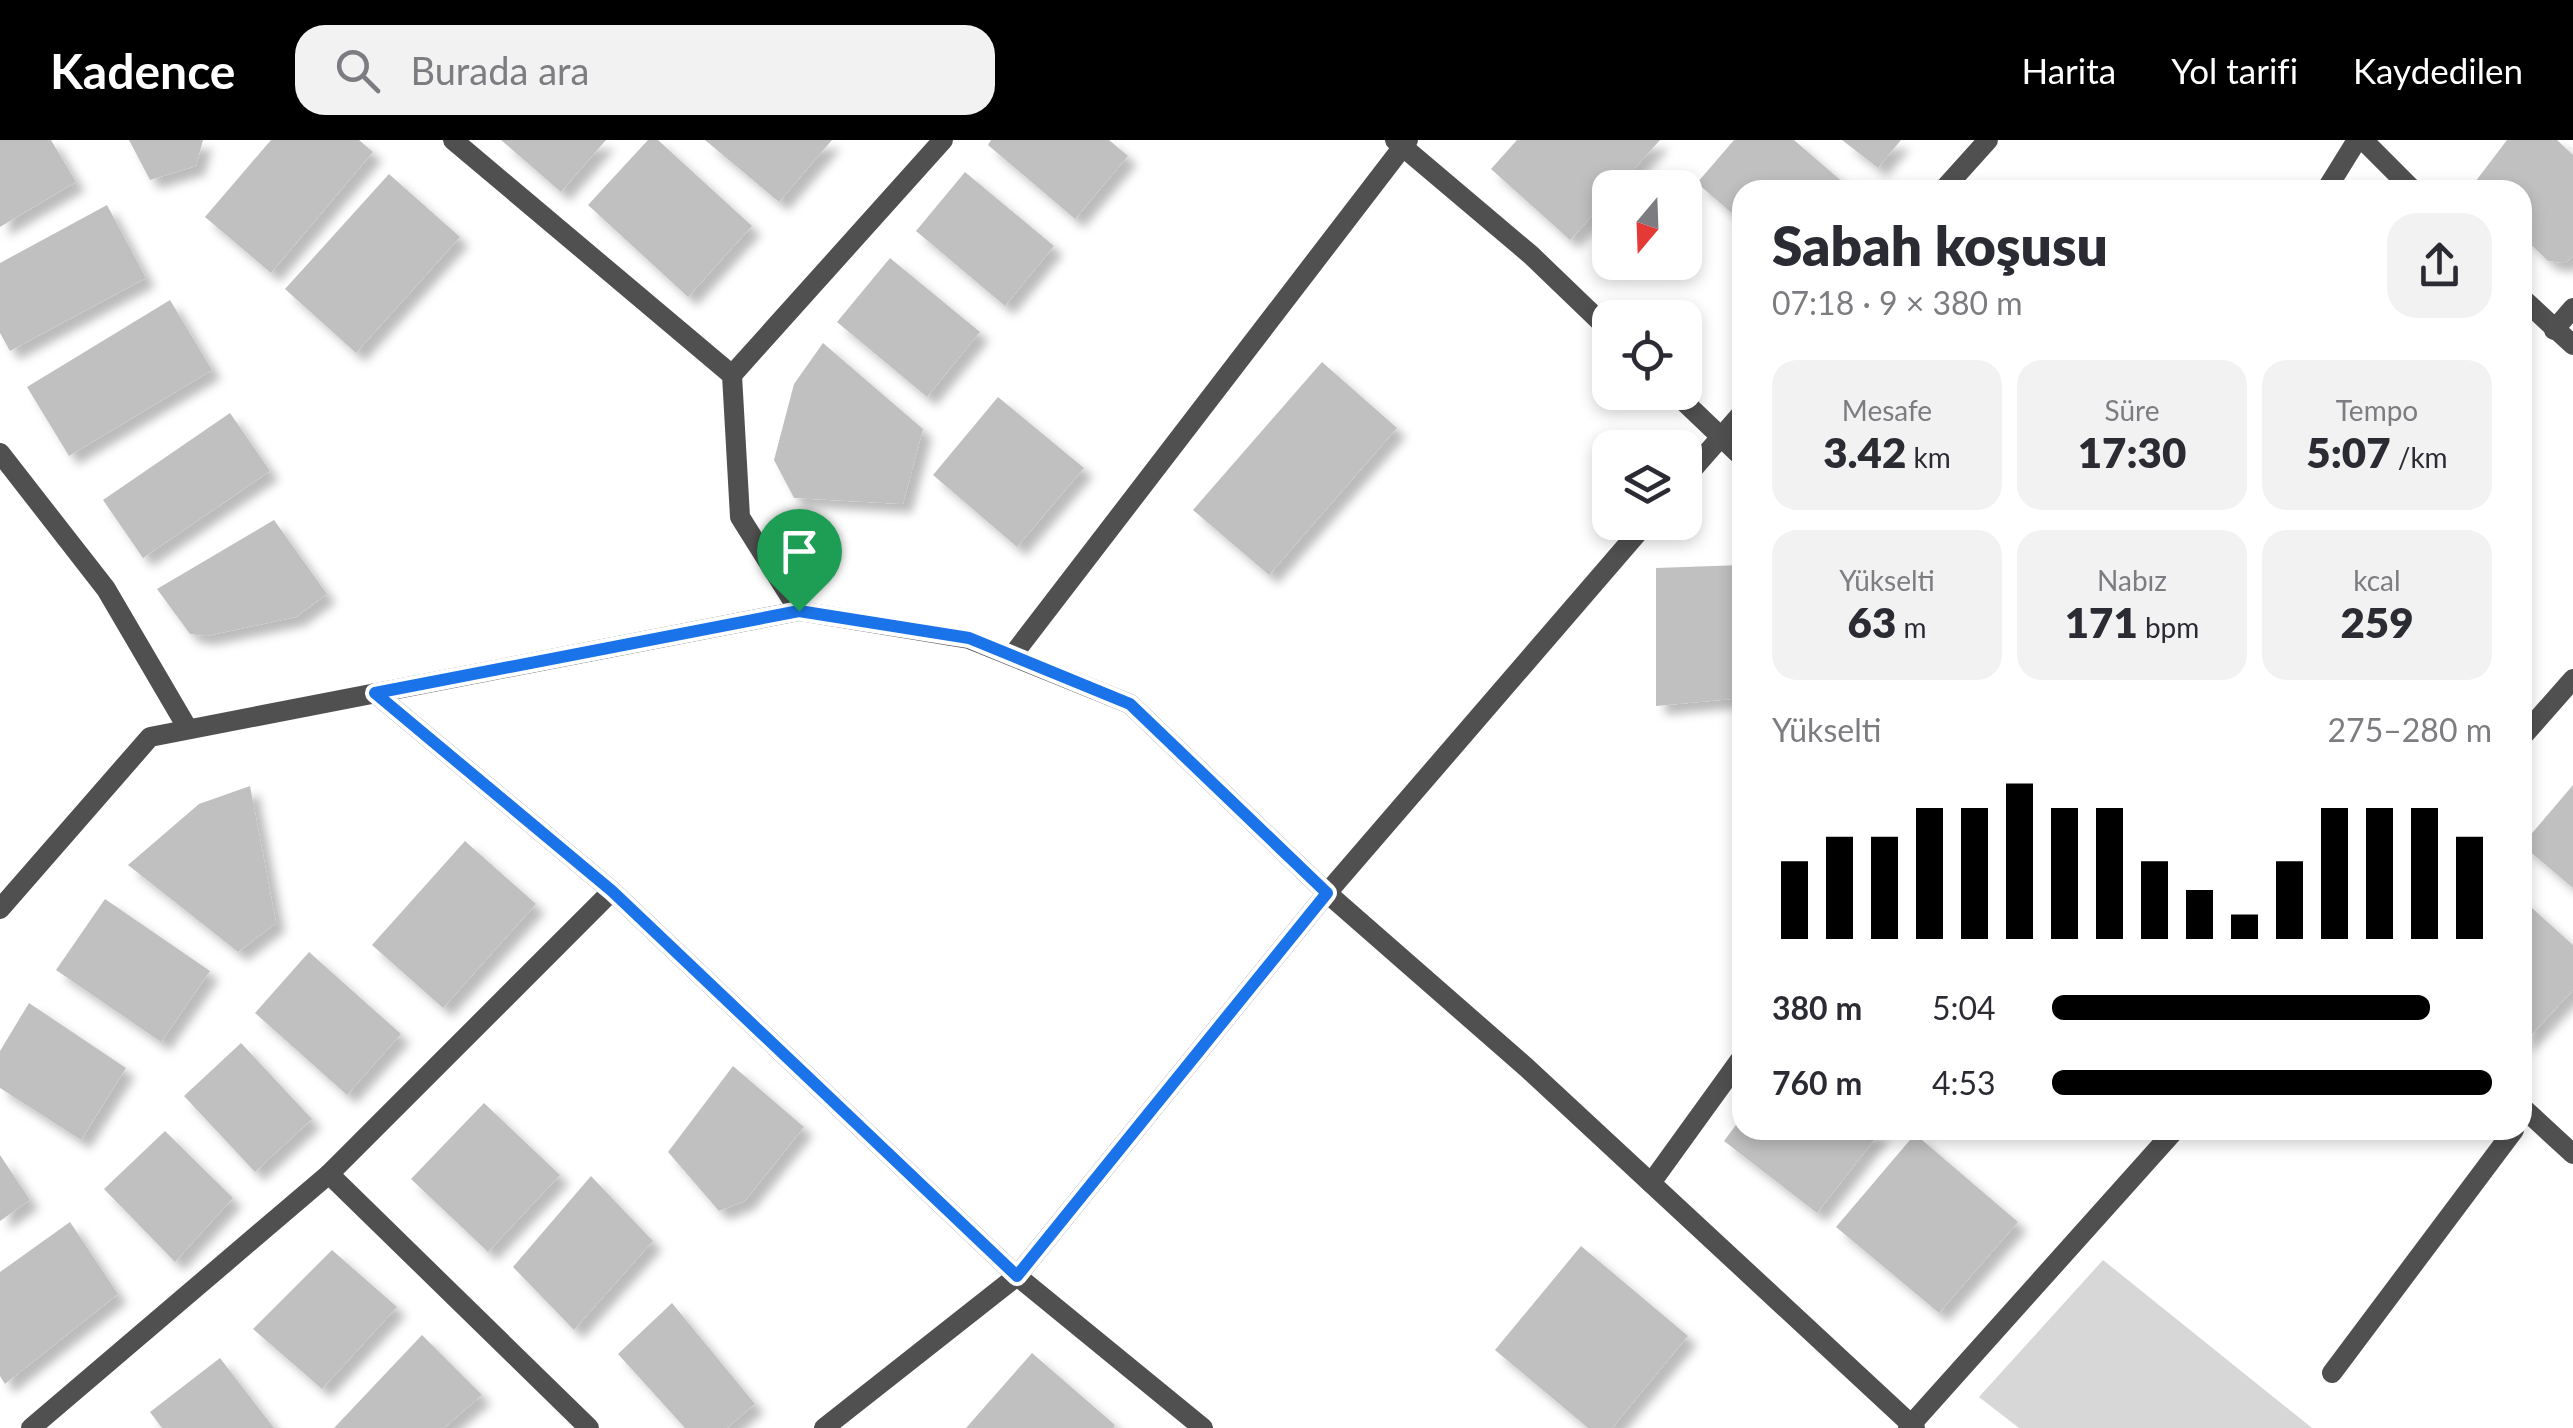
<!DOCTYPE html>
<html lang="tr">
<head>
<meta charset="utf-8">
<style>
  :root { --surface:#fff; --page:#f2f2f3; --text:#2b2b33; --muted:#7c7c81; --accent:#000 }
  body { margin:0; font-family:Lato,sans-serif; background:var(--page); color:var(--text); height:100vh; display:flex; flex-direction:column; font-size:38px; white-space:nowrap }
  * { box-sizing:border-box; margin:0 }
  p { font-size:32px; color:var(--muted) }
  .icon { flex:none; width:55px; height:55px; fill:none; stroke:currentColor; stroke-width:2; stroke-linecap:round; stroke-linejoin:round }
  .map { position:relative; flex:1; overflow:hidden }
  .sheet { position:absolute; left:1732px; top:40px; width:800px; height:960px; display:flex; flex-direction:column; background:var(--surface); border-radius:30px; box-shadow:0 5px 15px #0003 }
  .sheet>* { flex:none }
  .needle { width:65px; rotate:199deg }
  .fabs { position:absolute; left:1592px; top:30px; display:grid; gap:20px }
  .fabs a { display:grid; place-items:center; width:110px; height:110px; border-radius:20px; background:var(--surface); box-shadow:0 5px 15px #0003; font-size:50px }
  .pin { position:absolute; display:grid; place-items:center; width:85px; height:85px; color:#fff; margin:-102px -42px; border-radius:50% 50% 50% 0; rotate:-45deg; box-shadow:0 0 10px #0007 }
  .pin .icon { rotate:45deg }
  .round { display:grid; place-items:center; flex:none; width:105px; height:105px; border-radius:30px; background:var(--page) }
  .head { display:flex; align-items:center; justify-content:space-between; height:170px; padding:0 40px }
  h1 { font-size:55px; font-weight:800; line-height:75px }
  .figures { display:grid; grid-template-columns:repeat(3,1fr); gap:15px; height:170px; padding:10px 40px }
  .figures div { display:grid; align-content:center; border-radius:25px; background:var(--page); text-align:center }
  .figures b { font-size:42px; font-weight:800 }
  .figures small { font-size:28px; font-weight:400 }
  .figures p { font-size:28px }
  .chart { height:280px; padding:20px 40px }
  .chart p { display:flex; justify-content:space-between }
  .chart svg { width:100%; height:180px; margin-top:10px; stroke:var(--accent); stroke-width:6 }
  ul { padding:0 40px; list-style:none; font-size:32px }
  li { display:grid; grid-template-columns:160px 120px 1fr; align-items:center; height:75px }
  li i { height:25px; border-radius:12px; background:var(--accent) }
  header { display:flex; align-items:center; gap:60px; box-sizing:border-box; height:140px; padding:0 50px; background:var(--accent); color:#fff }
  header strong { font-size:48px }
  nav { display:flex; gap:55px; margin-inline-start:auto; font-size:35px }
  .search { width:700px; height:90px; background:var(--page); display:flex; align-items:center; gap:25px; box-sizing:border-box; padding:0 35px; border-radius:30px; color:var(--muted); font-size:38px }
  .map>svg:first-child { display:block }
  .green { fill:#d7d7d7 }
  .building { fill:#c0c0c0; filter:url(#shadow) }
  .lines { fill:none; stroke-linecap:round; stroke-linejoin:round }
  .minor { stroke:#505050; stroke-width:20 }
  .tertiary { stroke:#505050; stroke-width:20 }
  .route-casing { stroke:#fff; stroke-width:20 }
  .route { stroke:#1a73e8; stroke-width:12 }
</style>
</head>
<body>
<header>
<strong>Kadence</strong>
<div class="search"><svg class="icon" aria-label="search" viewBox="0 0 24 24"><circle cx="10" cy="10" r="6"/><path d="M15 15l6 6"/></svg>Burada ara</div>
<nav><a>Harita</a><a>Yol tarifi</a><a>Kaydedilen</a></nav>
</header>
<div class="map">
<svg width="2573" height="1288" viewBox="0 0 2573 1288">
  <defs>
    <filter id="shadow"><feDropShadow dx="9" dy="9" stdDeviation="5" flood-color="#0004"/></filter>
  </defs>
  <rect width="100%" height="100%" fill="#fff"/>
  <path class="green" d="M 2103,1120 L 2312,1288 L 2019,1288 L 1979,1257 Z"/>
  <g class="building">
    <path d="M 0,0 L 51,0 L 76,42 L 0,87 Z"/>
    <path d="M 129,0 L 203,0 L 196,26 L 150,40 Z"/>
    <path d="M 271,0 L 359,0 L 373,12 L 271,133 L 205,77 Z"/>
    <path d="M 501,0 L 606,0 L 561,52 Z"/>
    <path d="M 648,0 L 658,0 L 752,86 L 688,157 L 588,65 Z"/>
    <path d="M 705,0 L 832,0 L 779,62 Z"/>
    <path d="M 991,0 L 1109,0 L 1128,16 L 1075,79 L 988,5 Z"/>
    <path d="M 1517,0 L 1660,0 L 1617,48 L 1610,48 L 1610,56 L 1570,100 L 1491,29 Z"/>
    <path d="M 1734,0 L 1794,0 L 1852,50 L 1742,50 L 1742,82 L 1697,43 Z"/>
    <path d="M 1842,0 L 1901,0 L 1878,28 Z"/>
    <path d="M 2507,0 L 2557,0 L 2573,15 L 2573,116 L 2565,123 L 2548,121 L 2522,96 L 2522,50 L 2472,46 Z"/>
    <path d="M 965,32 L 1054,106 L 1005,166 L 916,91 Z"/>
    <path d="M 389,34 L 460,97 L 356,213 L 285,149 Z"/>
    <path d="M 107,65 L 146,138 L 10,211 L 0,193 L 0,123 Z"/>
    <path d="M 890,118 L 980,192 L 927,257 L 837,182 Z"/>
    <path d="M 170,160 L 212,230 L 69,316 L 27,247 Z"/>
    <path d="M 823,203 L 923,289 L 903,364 L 794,358 L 774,320 L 794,244 Z"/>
    <path d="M 1322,222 L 1397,288 L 1269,435 L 1193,370 Z"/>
    <path d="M 998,257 L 1084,328 L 1017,407 L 933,335 Z"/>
    <path d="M 230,273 L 270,331 L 143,418 L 103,360 Z"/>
    <path d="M 274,380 L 327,454 L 296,477 L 206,496 L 190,494 L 157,449 Z"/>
    <path d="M 1742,425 L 1742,558 L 1656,566 L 1656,428 Z"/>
    <path d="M 2573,645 L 2573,748 L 2522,705 Z"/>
    <path d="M 250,646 L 276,783 L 238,812 L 128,725 L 199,664 Z"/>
    <path d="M 465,701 L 536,764 L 443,868 L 372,805 Z"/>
    <path d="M 105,759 L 210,831 L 161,902 L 56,830 Z"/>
    <path d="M 2522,759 L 2573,805 L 2573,850 L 2522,905 Z"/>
    <path d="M 309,812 L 401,894 L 347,955 L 255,873 Z"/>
    <path d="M 29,863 L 126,928 L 81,1000 L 0,948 L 0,911 Z"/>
    <path d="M 241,903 L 312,979 L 255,1032 L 184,956 Z"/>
    <path d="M 733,926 L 804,987 L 745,1061 L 719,1071 L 668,1012 Z"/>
    <path d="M 484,963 L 560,1035 L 488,1112 L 411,1039 Z"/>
    <path d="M 1742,977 L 1742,990 L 1882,990 L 1817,1073 L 1724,1001 Z"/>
    <path d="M 165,991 L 233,1058 L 175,1122 L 104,1049 Z"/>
    <path d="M 1915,994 L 2018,1082 L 1939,1173 L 1836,1087 Z"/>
    <path d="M 0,1015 L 30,1060 L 0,1081 Z"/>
    <path d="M 591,1036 L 653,1101 L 574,1190 L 513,1127 Z"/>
    <path d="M 70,1082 L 118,1154 L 5,1244 L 0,1236 L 0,1132 Z"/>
    <path d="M 1581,1106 L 1688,1196 L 1612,1288 L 1588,1288 L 1495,1210 Z"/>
    <path d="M 332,1110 L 397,1167 L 322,1249 L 253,1189 Z"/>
    <path d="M 672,1163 L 755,1264 L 727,1288 L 685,1288 L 618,1214 Z"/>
    <path d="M 422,1195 L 482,1255 L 444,1288 L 334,1288 Z"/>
    <path d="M 1032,1213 L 1115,1285 L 1113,1288 L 966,1288 Z"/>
    <path d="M 220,1218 L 274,1288 L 162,1288 L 150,1272 Z"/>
  </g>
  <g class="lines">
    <g class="minor">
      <path d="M 453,0 L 732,235 L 740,377 L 799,471"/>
      <path d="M 1395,0 L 1531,115 L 1610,191"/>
      <path d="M 2363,0 L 2413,50"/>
      <path d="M 1943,50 L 1988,0"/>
      <path d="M 2326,50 L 2357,0"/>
      <path d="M 2522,158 L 2573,205"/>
      <path d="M 2554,190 L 2573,168"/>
      <path d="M 732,235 L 943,0"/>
      <path d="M 1674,252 L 1742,317"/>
      <path d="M 0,313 L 106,449 L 188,589"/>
      <path d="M 1685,338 L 1742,273"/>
      <path d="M 1012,516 L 1408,0"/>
      <path d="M 375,553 L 612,751 L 1017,1136 L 1203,1288"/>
      <path d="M 2522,597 L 2573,539"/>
      <path d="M 2522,967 L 2573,1014"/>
      <path d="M 329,1034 L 589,1288"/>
      <path d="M 1651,1043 L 1742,917"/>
      <path d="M 2332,1233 L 2514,990"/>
      <path d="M 31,1288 L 329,1034 L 612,751"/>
      <path d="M 824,1288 L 1017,1136 L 1327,753 L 1647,382"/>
      <path d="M 1908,1288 L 2175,990"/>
    </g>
    <path class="tertiary" d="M 0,769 L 150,597 L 799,471 L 969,499 L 1130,564 L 1327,753 L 1527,928 L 1915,1288"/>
  </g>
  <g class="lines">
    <defs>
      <path id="route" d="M 799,471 L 969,498 L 1130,564 L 1327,753 L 1017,1136 L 612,751 L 375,553 Z"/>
    </defs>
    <use href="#route" class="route-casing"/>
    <use href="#route" class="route"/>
  </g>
</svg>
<div class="fabs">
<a><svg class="needle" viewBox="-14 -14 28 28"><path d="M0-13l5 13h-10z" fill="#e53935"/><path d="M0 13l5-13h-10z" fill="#7c7c81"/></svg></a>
<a><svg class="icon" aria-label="locate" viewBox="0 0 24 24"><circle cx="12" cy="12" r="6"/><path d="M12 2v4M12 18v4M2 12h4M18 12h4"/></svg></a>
<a><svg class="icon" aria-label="layers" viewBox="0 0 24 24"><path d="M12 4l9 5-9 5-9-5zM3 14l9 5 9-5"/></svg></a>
</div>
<div class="pin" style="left:799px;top:471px;background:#1e9e55"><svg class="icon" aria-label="arrive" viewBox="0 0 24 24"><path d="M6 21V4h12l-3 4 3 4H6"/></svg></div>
<section class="sheet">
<div class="head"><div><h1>Sabah koşusu</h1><p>07:18 · 9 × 380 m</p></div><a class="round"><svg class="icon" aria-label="share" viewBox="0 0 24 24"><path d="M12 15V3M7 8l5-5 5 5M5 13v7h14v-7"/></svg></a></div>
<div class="figures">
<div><p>Mesafe</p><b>3.42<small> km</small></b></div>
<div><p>Süre</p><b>17:30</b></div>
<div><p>Tempo</p><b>5:07<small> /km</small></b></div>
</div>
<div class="figures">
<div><p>Yükselti</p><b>63<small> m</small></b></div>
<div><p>Nabız</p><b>171<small> bpm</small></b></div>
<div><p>kcal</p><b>259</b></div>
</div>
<div class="chart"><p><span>Yükselti</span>275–280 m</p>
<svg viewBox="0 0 160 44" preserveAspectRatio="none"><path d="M5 44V25M15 44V19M25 44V19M35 44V12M45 44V12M55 44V6M65 44V12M75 44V12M85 44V25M95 44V32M105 44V38M115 44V25M125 44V12M135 44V12M145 44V12M155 44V19"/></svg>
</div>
<ul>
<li><b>380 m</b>5:04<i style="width:86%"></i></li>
<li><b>760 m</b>4:53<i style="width:100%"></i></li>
</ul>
</section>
</div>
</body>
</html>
